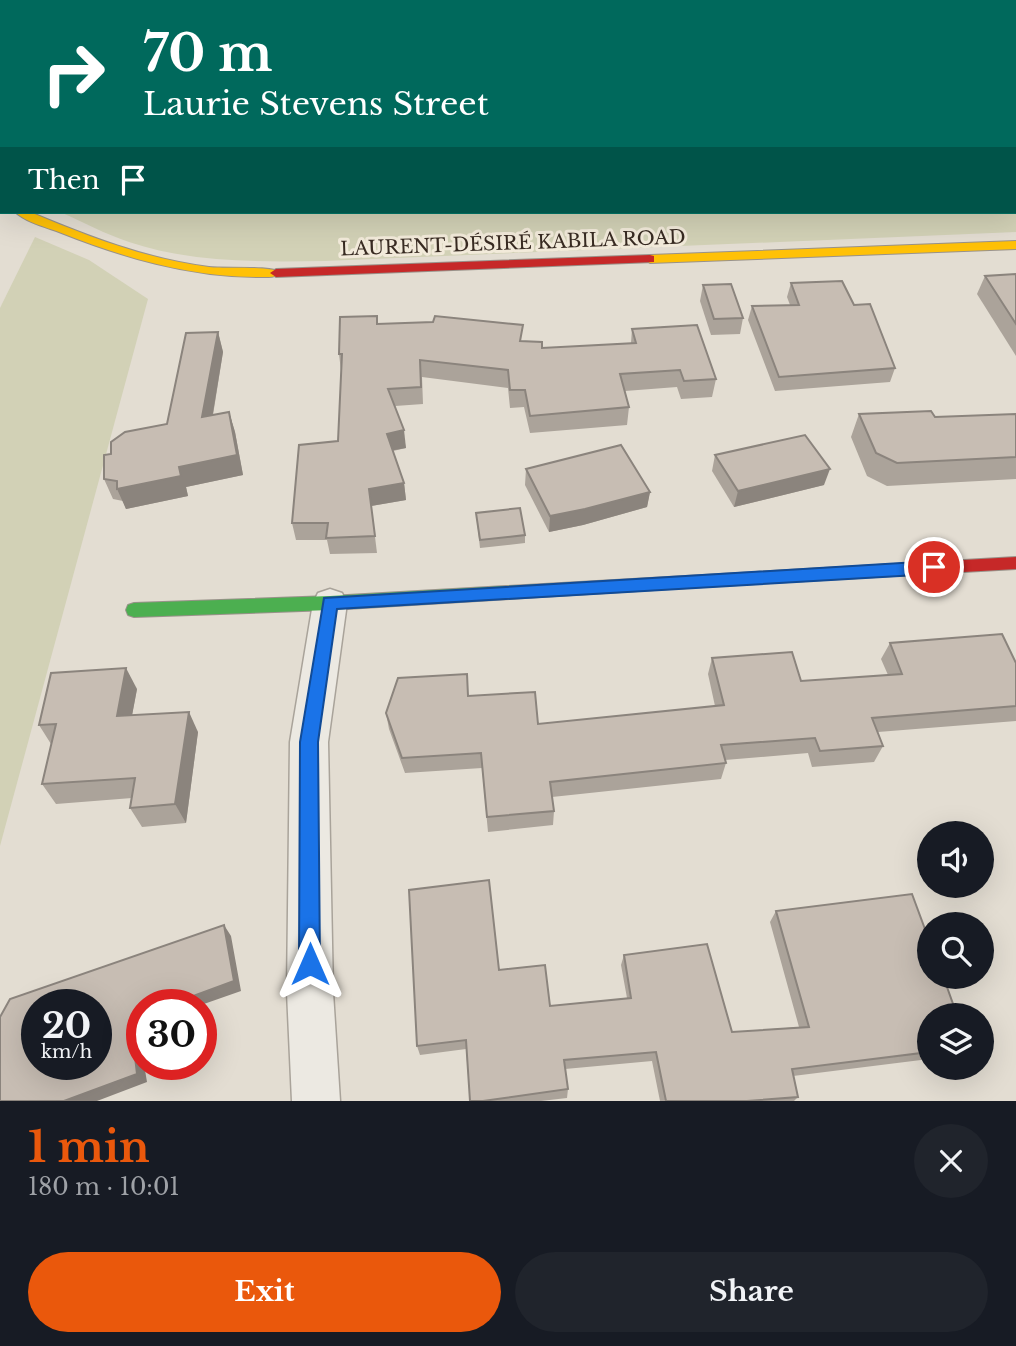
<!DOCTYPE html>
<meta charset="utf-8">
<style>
:root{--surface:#171b24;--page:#20242c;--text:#f1f3f6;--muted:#9ea1a6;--accent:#ea580c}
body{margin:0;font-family:"Libre Baskerville",serif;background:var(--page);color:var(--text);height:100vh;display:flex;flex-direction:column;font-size:26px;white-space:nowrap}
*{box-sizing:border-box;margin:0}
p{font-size:23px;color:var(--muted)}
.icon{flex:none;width:38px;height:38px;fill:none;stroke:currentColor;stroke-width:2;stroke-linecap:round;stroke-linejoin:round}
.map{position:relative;height:1101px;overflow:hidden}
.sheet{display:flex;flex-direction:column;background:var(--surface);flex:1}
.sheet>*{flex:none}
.hud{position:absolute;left:0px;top:0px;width:1017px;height:214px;box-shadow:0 7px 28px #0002;background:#00695c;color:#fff;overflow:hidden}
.tools{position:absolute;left:917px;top:821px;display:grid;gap:14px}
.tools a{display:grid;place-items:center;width:77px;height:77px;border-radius:50%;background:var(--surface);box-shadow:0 7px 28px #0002;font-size:35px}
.speed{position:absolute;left:21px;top:989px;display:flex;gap:14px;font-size:35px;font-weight:700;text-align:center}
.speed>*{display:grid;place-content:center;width:91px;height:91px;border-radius:50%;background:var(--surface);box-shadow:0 7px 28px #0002;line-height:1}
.speed small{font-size:18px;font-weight:400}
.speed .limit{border:10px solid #d22;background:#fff;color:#111}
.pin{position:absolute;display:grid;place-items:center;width:60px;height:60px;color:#fff;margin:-30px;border:4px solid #fff;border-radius:50%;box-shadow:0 2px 7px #0007}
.me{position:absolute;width:77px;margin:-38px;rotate:0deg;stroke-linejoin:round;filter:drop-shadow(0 0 5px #0008)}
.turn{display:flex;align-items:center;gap:24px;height:147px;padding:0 28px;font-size:32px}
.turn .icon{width:91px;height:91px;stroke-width:2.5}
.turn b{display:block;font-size:49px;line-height:60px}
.then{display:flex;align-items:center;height:66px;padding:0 28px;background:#0003;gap:14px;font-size:26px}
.round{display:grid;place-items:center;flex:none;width:74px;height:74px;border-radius:37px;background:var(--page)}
.headline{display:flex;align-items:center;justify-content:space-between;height:119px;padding:0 28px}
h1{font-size:42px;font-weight:700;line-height:52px;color:var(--accent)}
.button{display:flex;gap:14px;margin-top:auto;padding:14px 28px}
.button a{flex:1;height:80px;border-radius:42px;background:var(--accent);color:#fff;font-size:28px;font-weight:700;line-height:80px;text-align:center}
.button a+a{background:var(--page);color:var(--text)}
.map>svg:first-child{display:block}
</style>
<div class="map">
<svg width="1016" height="1101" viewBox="0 0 1016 1101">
<rect width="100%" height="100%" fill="#e3ddd2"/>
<g fill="#d2d1b6">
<path d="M1016 79V232L325 261C259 262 192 263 129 242 105 234 83 222 60 212H1015Z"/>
<path d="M35 237 89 260 148 299 0 846V308Z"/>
</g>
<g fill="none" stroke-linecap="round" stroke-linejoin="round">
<rect fill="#bcc8c0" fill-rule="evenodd" x="1015" y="105" width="1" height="24"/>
<defs>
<g id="street">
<path d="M205 0H223L204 2Z"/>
<path d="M910 0H934L909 2Z"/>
<path d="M0 109H2L0 122Z"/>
<path d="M330 589 342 593 347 603 328 742 333 992 340 1101H292L287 992 290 742 313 603 318 593Z"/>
</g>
<path id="fast" d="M703 575 709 577 711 581 709 585 703 587 330 610 134 617 128 615 126 610 128 605 134 603 330 596Z"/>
<g id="slow">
<rect x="0" y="168" width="2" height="9"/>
<path d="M15 212H30C87 236 146 259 209 267 225 269 272 265 282 273 275 278 266 277 257 277 188 277 122 257 59 232 45 227 26 222 15 212Z"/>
<path d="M1016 241V249L650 263 644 259 650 255Z"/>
</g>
<g id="jam">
<path d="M0 124H2L0 133Z"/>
<path d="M650 255 654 256V262L276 277 270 273 276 269Z"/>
<path d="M1016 557V569L703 587 697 585 695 581 697 577 703 575Z"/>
</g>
</defs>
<use href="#street" stroke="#a9a39a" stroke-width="3"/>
<use href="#fast" stroke="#99928a" stroke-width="2"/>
<use href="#slow" stroke="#99928a" stroke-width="2"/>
<use href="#jam" stroke="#99928a" stroke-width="2"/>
<use href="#street" fill="#ece9e2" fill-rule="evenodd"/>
<use href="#fast" fill="#4caf50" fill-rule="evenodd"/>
<use href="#slow" fill="#ffc107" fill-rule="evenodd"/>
<use href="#jam" fill="#c62828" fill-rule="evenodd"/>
</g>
<g fill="#aba39a">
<path d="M451 0H678L677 2H453Z"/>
<path d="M1016 0V42H1015V2Z"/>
<path d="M1016 274V356L977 294 985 276Z"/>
<path d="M791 283 854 305 895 368 890 382 775 391 748 320 752 306 790 305 787 297Z"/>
<path d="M703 285 743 318 740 334 711 335 700 301Z"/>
<path d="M377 316 378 324 523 341 542 348 631 343 632 329 716 379 712 397 681 399 677 387 625 391 629 407 627 425 530 433 524 407 510 408 508 388 422 377 423 404 395 406 406 448 393 451 404 483 406 500 371 506 377 553 330 554 327 540H296L292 523 338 441 341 371 339 354Z"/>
<path d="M218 332 223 352 213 415 229 412 235 432 243 475 186 487 188 496 126 509 123 501 113 499 104 479 111 454 167 424Z"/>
<path d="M859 414 935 417 1016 414V479L887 486 867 476 851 437Z"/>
<path d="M715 455 824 485 734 507 712 471Z"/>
<path d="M526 469 650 492 647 507 583 525 549 532 525 485Z"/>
<path d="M476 513 525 535V543L480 548Z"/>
<path d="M890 643 1016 663V721L878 732 883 746 874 762 812 767 808 753 725 760 726 763 721 779 552 797 554 811 553 825 488 832 482 768 405 773 389 729 386 713 468 696 538 724 715 706 708 674 712 658 801 681 888 675 881 659Z"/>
<path d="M137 689 132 715 198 732 186 823 142 827 130 808 132 798 56 804 42 784 51 744 39 725Z"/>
<path d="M776 911 929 1015V1059L793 1076 798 1097 794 1101H660L652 1061 565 1069 568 1089 567 1098 541 1101H470L466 1049 420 1055 417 1046 499 970 550 1006 627 998 621 965 624 955 732 1032 799 1027 770 922Z"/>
</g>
<g fill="#8b847d">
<path d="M0 0H28L29 1 2 2V15L0 16Z"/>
<path d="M384 0H395L394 2H383Z"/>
<path d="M500 0H545V2H487Z"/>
<path d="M632 0H678L677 2H620Z"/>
<path d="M218 332 223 352 209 437 202 417Z"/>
<path d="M229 412 235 432 243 475 186 487 188 496 126 509 117 489Z"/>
<path d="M404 430 406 448 389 451 387 434Z"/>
<path d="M830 469 824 485 734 507 738 491Z"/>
<path d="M404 483 406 500 371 506 377 553 369 489Z"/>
<path d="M650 492 647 507 583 525 549 532 550 516Z"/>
<path d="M126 668 137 689 128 737 117 716Z"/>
<path d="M189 712 198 732 186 823 175 804Z"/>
<path d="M224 925 231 936 241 991 201 1005V1004H189L188 998Z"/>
<path d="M142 1045V1064H144L147 1082 97 1101H64L134 1048Z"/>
</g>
<g fill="#c7bdb3" stroke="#8b847d" stroke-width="2" fill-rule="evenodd">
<path d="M315 0H384L383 2H314Z"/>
<path d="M459 0H500L487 2H460Z"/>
<path d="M551 0H632L620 2H552Z"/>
<path d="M999 0H1016V23H1015V2H997Z"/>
<path d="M1016 274V324L985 276Z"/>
<path d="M842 281 854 305 870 304 895 368 779 377 752 306 799 305 791 283Z"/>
<path d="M731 284 743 318 714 319 703 285Z"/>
<path d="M377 316V324L433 322 435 316 523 325 520 341 542 342V348L636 343 632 329 697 325 716 379 684 381 680 370 620 374 629 407 530 416 525 390H510L508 370 420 360 421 387 388 389 404 430 387 434 404 483 369 489 375 536 326 538 328 523H292L299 445 338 441 342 354H339L340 317Z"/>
<path d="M218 332 202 417 229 412 237 455 179 467 181 476 117 489V481L104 479V455L111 454V442L125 432 167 424 186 333Z"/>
<path d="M931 411 935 417 1016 414V457L897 463 876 453 859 414Z"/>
<path d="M805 435 830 469 738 491 715 455Z"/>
<path d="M621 445 650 492 585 509 550 516 526 469Z"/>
<path d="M520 508 525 535 480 540 476 513Z"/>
<path d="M1002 634 1016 663V706L872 718 883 746 820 751 815 738 721 745 726 763 550 782 554 811 487 817 481 753 402 758 386 713 398 678 467 674 468 696 535 692 538 724 724 705 712 658 792 652 801 681 902 674 890 643Z"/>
<path d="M126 668 117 716 189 712 175 804 130 808 135 778 42 784 56 724 39 725 51 673Z"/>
<path d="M489 880 499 970 545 965 550 1006 631 998 624 955 707 944 732 1032 809 1027 776 911 912 894 929 940V976H943L957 1015H929V1052L792 1069 798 1097 747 1101H666L656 1052 564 1060 568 1089 483 1101H470L466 1040 417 1046 409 890Z"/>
<path d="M224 925 234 981 188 998 189 1004H142V1045L134 1048 137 1074 64 1101H0V1017L10 999ZM37 1004H96V1064H37Z"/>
</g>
<path fill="#1a73e8" stroke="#114b97" stroke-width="2" d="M934 561 942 567 934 574 337 609 318 742 320 964 317 972 310 975 302 972 299 964 300 742 324 598Z"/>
<g text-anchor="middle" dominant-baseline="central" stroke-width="6" stroke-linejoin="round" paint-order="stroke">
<g font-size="19" fill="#382b22" stroke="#f2eada">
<text transform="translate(513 243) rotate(-2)">LAURENT-DÉSIRÉ KABILA ROAD</text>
</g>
</g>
</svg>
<div class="tools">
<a><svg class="icon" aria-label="sound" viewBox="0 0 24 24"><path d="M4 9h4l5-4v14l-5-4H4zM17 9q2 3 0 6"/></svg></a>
<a><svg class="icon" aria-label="search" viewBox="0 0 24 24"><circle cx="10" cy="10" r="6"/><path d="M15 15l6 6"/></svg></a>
<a><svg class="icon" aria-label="layers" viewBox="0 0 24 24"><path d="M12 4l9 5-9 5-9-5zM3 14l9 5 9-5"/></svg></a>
</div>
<div class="speed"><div>20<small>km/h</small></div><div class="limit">30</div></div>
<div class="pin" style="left:934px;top:567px;background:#d93025"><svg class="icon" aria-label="arrive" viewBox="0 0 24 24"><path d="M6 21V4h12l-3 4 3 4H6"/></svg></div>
<svg class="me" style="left:310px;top:964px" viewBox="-20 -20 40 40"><path d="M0-17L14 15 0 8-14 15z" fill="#1a73e8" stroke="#fff" stroke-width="4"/></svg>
<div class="hud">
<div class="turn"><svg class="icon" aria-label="right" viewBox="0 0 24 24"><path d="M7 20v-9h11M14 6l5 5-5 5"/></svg><div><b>70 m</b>Laurie Stevens Street</div></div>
<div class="then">Then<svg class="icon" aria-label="arrive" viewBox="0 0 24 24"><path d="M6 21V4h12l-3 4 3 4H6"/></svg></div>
</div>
</div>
<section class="sheet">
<div class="headline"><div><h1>1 min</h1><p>180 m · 10:01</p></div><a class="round"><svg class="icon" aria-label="close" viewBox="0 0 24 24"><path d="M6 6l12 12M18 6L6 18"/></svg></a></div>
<div class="button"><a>Exit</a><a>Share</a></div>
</section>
